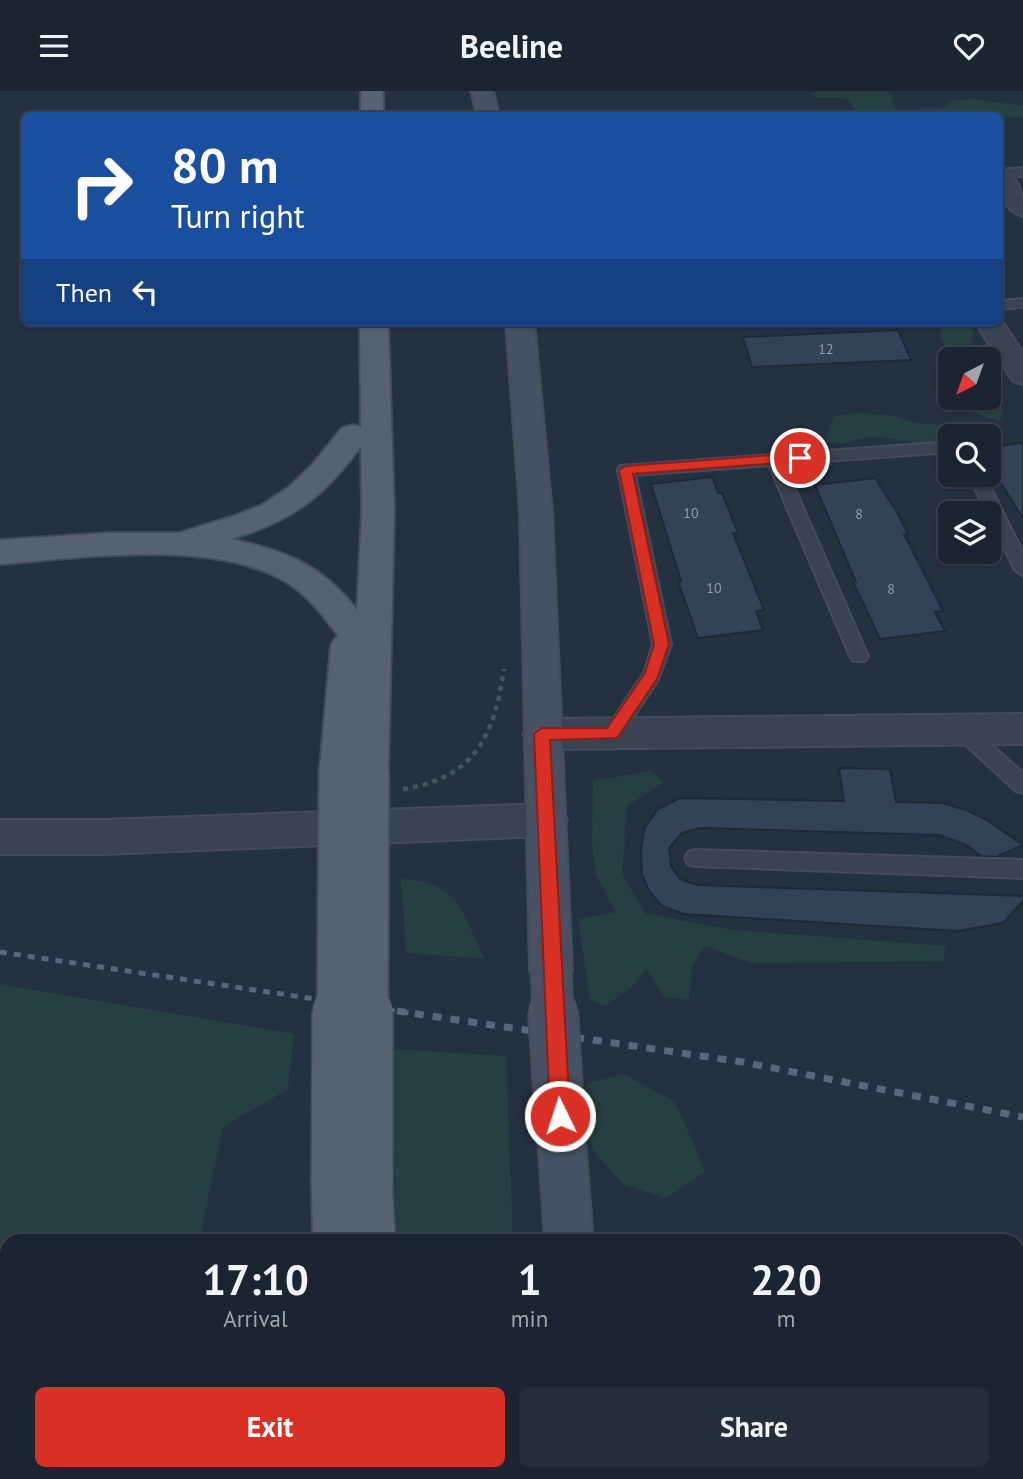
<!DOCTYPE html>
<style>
:root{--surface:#1b2531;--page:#242d39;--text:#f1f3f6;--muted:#a0a5ab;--line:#39424d;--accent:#d93025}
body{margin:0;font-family:"PT Sans",sans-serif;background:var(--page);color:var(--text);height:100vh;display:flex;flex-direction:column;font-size:26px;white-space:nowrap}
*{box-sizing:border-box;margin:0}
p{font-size:23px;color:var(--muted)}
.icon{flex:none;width:38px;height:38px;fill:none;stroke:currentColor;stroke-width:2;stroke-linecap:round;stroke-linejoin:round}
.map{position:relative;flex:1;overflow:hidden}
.panel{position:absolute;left:0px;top:1143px;width:1024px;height:247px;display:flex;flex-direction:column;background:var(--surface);border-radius:21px 21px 0 0;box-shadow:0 2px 5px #0004,0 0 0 2px var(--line)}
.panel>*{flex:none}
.banner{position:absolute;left:21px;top:21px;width:982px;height:214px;border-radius:10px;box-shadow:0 2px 5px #0004,0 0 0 2px var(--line);background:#1a4fa0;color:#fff;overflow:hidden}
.needle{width:46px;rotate:221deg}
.buttons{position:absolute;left:938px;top:256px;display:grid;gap:14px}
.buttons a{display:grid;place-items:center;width:63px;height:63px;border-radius:10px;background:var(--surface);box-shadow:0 2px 5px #0004,0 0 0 2px var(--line);font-size:35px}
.pin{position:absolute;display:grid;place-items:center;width:60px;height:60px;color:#fff;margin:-30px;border:4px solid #fff;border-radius:50%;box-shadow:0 2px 7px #0007}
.me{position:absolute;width:77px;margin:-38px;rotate:356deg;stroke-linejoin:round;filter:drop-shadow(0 0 5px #0008)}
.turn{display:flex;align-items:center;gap:24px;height:147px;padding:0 35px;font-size:32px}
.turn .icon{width:91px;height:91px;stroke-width:2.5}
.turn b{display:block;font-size:49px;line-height:60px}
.then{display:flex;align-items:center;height:66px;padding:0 35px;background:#0003;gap:14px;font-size:26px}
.eta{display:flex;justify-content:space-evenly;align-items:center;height:119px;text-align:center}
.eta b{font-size:42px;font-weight:800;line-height:49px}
.primary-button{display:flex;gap:14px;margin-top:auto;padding:14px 35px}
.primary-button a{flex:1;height:80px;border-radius:10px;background:var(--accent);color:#fff;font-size:28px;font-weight:800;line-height:80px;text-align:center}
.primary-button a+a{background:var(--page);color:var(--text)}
header{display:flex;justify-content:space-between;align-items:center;height:91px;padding:0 35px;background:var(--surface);font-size:32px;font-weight:800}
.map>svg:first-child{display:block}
</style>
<header><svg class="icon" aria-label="menu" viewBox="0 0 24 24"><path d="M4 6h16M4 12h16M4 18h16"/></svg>Beeline<svg class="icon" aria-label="heart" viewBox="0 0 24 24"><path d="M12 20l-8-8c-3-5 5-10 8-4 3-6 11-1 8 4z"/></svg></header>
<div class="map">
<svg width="1023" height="1388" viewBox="0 0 1023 1388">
<rect width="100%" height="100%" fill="#243141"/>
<g fill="#264042">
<path d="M822 0H885L891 4 895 17 906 24H859L847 7H820L811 3Z"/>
<path d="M973 8 1023 15V26L925 24 919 16 945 17 950 10Z"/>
<path d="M940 231H964L974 240 971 255 977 268H950V278L948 273 950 263 941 248Z"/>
<path d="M989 287 995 293C996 307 1007 317 1000 330L967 320 956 306H989Z"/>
<path d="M857 322 894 325 914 332 947 334 951 343C924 363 898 343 869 346 849 348 846 357 825 350L834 325Z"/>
<path d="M650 680 664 691 627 715 622 784 646 823 734 839 946 855 943 870 752 872 705 855 692 876 689 909 664 906 646 877 633 895 604 915 590 908 578 828 616 821 596 784 592 751 593 690Z"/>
<path d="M401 788C461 791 461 821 485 868L406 862Z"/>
<path d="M0 893 294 943 288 998 223 1036 199 1150H7V1382H253L256 1388H0Z"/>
<path d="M391 958 506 965 513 1150H397Z"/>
<path d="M624 983 676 1012 705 1081 666 1107 623 1093 595 1062 577 1018 586 993Z"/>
<path d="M844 1382 853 1388H668L667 1383Z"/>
<rect x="420" y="1383" width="103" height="5"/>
</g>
<g fill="#334355" stroke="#1f2a38" stroke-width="2">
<path d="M898 239 911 269 752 276 743 246Z"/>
<path d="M1023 352V428L989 372V356Z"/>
<path d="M712 386 718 402H722L738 442H733L764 519 756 520 763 539 698 547 678 490H681L651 393Z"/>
<path d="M875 387 897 421 908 443H904L943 520 935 521 945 540 880 548 853 491H856L815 394Z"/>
<path d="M839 677 890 678 896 711 943 712 966 719 987 729 1023 754 996 766 981 765 966 754 939 744 700 737 682 742 669 757 671 775 680 788 697 794 1023 805V810L1003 832 958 840 684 823 662 815 649 800 642 783 641 758 645 736 658 718 680 707 844 710Z"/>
</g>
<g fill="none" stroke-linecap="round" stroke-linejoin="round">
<defs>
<g id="service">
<path d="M1023 77V85L999 87V79Z"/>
<path d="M1023 208V216L999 218V210Z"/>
<path d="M950 351V361L784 373 868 565 865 570H853L850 565 769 374 635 384 671 553 658 589 619 648 612 650 605 648 603 643 644 582 653 553 618 379 620 375Z"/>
<path d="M968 383H984L1023 462V485L1015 479Z"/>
<path d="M962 632 969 634 1023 682V702L1016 700 955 644 953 639 955 634Z"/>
<path d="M695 759 1023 769V787L695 775 688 773 685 767 688 761Z"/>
<path d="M1017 1158 1023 1160V1188L1017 1186Z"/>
<path d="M1017 1293 1023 1295V1322L1017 1320Z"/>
<path d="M881 1382H913L916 1388H883Z"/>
</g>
<g id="minor">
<path d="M999 79C1021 84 1023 105 1023 125 1001 119 999 98 999 79Z"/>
<path d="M999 226 1023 262V293L1013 290 975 231H999Z"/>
<path d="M1023 623V653L542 658 529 653 523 643 529 633 542 628Z"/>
</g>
<path id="tertiary" d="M547 713 561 718 567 729 561 740 547 745 103 763H0V729H103Z"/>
<g id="secondary">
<path d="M471 0H493L499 24H477Z"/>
<path d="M506 231H534L552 421 572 880 566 894 551 899 536 894 530 880 520 421Z"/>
<path d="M558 978 574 985 581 1000 593 1150H545L535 1000 542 985Z"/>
<path d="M573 1382H627L628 1388H574Z"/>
</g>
<g id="primary">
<rect x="361" y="0" width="22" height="24"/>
<path d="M360 231H388L394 420 388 682 383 693 369 697 355 693 353 687 339 692 326 688 320 677 331 554 338 544C323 525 308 504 286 491 214 447 81 467 0 473V449L109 442H179L231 426 262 414 289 396 312 374 342 337 353 334 361 336ZM361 355 362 420 357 519C322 474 286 460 231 448 292 430 324 406 361 355Z"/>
<path d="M336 1072 352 1079 368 1072 385 1079 392 1096 395 1150H313L312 1096 319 1079Z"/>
<rect x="317" y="1382" width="94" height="6"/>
</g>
</defs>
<use href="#service" stroke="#424c5a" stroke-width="4"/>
<use href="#minor" stroke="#424c5a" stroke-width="4"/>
<use href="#tertiary" stroke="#424c5a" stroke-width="4"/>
<use href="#secondary" stroke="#424c5a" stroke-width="4"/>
<use href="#primary" stroke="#424c5a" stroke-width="4"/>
<path stroke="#40585a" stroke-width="4.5" stroke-dasharray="5 5" stroke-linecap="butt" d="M403 698C476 687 494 644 504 578"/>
<use href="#service" fill="#394351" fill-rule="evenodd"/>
<use href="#minor" fill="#394351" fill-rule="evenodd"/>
<use href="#tertiary" fill="#394351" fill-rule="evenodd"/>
<use href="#secondary" fill="#465264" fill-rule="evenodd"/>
<use href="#primary" fill="#576271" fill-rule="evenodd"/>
<path stroke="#5a6778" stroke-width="5" stroke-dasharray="7 7" stroke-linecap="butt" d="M0 861 409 922"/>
<path stroke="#5a6778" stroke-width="7" stroke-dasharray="9 9" stroke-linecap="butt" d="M397 920 742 971 1023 1026"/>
<defs>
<path id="secondary-bridge-far1" d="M551 880 553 922"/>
<path id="secondary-bridge" d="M553 920 558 1000"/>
<g id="primary-bridge-far1">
<path d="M337 922 339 677"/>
<path d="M368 922 369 682"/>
</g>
<g id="primary-bridge">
<path d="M336 1096 337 920"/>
<path d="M368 1096V920"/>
</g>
</defs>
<use href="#secondary-bridge-far1" stroke="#424c5a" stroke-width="43" stroke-linecap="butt"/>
<use href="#secondary-bridge" stroke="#424c5a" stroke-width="52" stroke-linecap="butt"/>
<use href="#primary-bridge-far1" stroke="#424c5a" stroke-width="43" stroke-linecap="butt"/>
<use href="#primary-bridge" stroke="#424c5a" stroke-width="52" stroke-linecap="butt"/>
<use href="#secondary-bridge-far1" stroke="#465264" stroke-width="39"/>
<use href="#secondary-bridge" stroke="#465264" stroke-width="49"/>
<use href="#primary-bridge-far1" stroke="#576271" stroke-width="39"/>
<use href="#primary-bridge" stroke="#576271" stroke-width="49"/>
</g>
<path fill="#d93025" stroke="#8d1f18" stroke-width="2" d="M800 362 806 367 804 370 633 383 669 553 657 588 617 647 550 649 570 1025 567 1031 560 1034 553 1031 550 1025 534 643 542 637H607L645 582 654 553 619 379 626 375Z"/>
<g text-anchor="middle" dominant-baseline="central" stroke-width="7" stroke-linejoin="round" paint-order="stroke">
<g font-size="14" fill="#939eac">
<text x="826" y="258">12</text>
<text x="691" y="422">10</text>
<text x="859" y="423">8</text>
<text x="714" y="497">10</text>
<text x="891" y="498">8</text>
</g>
</g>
</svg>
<div class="buttons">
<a><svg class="needle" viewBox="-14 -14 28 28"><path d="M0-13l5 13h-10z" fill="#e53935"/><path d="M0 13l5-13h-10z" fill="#a0a5ab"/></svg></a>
<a><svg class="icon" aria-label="search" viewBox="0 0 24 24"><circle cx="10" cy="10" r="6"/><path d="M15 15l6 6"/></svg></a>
<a><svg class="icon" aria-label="layers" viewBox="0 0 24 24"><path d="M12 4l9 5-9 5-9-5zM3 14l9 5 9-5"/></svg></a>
</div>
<div class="pin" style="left:800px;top:367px;background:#d93025"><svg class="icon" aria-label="arrive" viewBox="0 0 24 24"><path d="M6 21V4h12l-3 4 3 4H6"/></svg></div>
<svg class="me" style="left:560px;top:1025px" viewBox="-20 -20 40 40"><circle r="17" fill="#d93025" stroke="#fff" stroke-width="3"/><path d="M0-11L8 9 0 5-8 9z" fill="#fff"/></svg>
<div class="banner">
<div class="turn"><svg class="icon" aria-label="right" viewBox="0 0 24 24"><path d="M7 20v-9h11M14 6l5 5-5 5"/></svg><div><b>80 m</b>Turn right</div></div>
<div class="then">Then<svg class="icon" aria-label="left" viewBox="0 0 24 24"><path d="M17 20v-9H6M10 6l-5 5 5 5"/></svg></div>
</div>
<section class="panel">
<div class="eta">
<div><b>17:10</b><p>Arrival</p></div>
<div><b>1</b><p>min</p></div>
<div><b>220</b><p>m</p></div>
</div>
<div class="primary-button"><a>Exit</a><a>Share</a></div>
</section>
</div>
